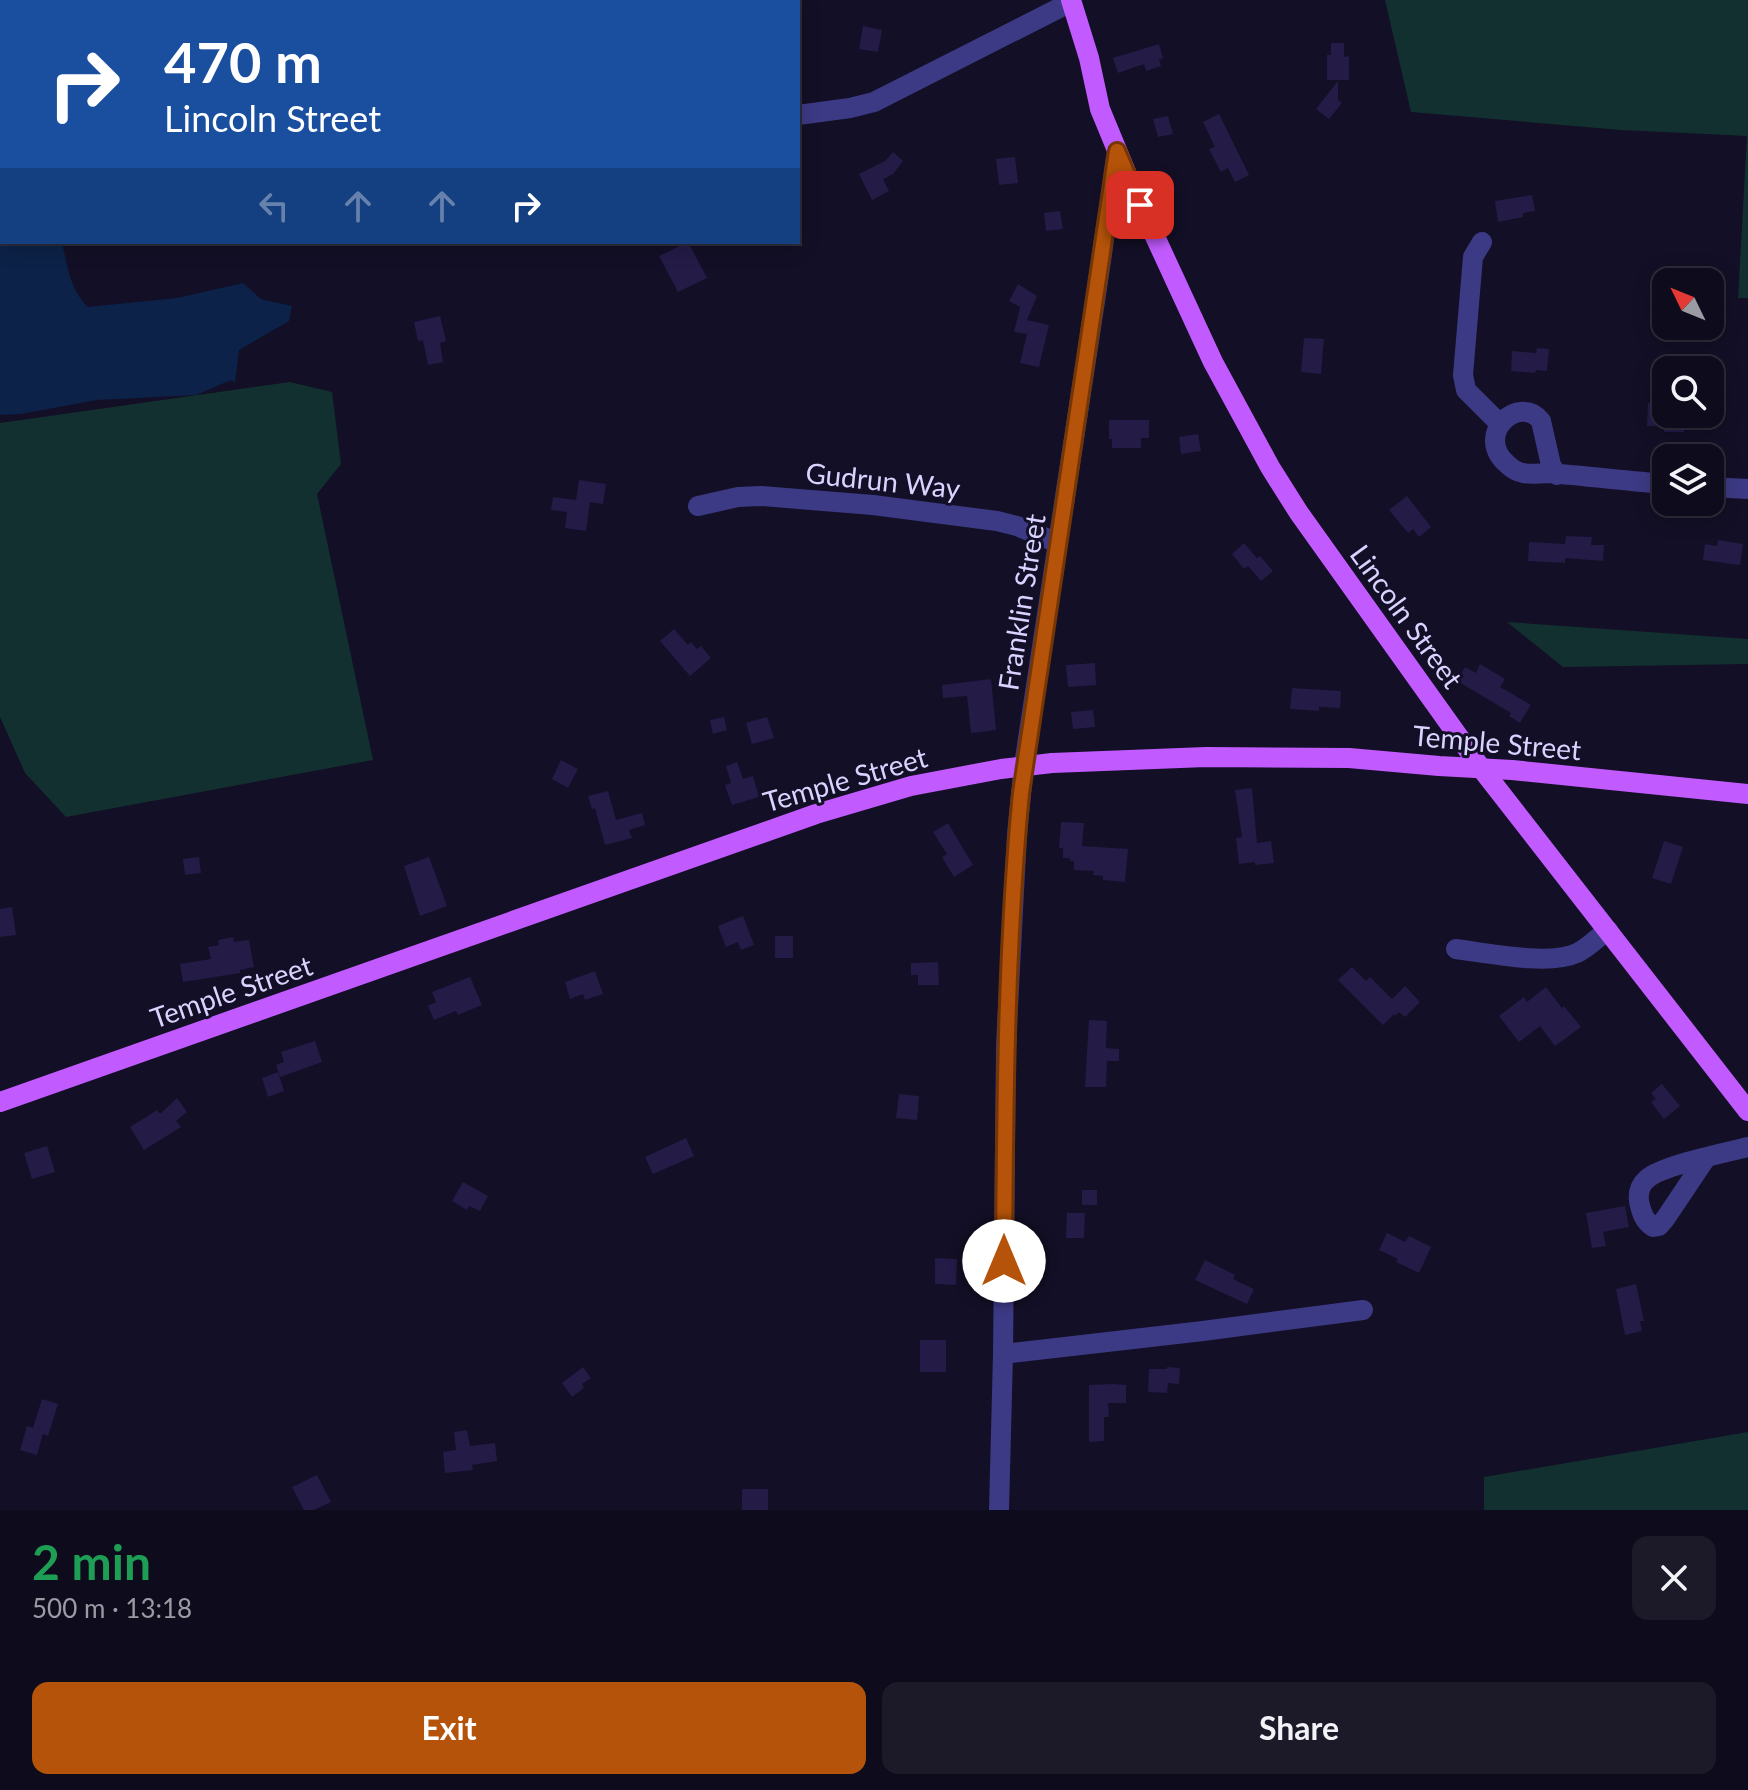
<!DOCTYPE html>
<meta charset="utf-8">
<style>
:root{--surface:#0e0b1c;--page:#1c1929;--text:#f1f3f6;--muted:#9b9ba3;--line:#2e2b3b;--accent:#b45309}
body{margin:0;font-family:Lato,sans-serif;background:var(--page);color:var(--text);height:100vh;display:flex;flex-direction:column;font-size:30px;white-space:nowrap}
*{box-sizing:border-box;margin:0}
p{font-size:26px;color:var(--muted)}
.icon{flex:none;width:44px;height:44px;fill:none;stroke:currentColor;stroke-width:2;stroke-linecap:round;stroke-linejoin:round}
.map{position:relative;height:1510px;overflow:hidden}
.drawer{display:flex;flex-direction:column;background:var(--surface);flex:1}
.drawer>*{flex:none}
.banner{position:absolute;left:0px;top:0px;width:800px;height:244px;box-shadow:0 4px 20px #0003,0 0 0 2px var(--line);background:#1a4fa0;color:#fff;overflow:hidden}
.needle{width:52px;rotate:313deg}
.fabs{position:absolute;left:1652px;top:268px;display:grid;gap:16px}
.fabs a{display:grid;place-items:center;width:72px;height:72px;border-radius:16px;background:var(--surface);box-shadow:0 4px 20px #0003,0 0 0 2px var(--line);font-size:40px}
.pin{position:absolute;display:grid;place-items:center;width:68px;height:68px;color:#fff;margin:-34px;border-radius:16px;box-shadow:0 4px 12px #0006}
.me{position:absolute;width:88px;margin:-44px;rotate:0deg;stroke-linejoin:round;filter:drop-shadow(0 0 6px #0008)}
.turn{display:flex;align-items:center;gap:28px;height:168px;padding:0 32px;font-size:36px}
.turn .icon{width:104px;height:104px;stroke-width:2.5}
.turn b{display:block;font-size:56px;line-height:68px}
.lanes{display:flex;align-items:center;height:76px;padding:0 32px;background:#0003;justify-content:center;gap:40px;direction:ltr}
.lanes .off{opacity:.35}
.round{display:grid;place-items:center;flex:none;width:84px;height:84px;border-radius:16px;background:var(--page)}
.overview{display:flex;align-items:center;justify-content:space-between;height:136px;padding:0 32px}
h1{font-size:48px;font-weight:700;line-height:60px;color:#1e9e55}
.action{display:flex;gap:16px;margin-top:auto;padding:16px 32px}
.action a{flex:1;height:92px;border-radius:16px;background:var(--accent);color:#fff;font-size:32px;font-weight:700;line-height:92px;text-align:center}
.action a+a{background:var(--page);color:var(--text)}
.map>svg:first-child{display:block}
</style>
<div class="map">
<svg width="1748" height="1510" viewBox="0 0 1748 1510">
<rect width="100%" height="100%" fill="#130f26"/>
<g fill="#12302f">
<path d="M424 0H555L551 2H425Z"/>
<path d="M1385 0H1748V298H1738L1747 136 1621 130 1411 112Z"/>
<path d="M290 382 332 392 341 464 317 494 373 760 66 817 25 773 0 717V423Z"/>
<path d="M1507 622 1748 639V664L1563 667Z"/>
<path d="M1748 1432V1510H1484V1477Z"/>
</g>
<path fill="#0c2248" d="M0 79 2 89V242H62C67 265 70 290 88 307L177 298 243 283 261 299 292 306 289 321 239 350 235 383 231 380 196 395 97 400 21 414 0 415Z"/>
<g fill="#241b47">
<path d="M863 26 882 30 878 52 859 49Z"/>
<path d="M1331 43H1344V57L1349 56V80H1327V55H1331Z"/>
<path d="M1159 44 1163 58 1159 60 1161 66 1146 71 1144 64 1118 73 1113 58Z"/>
<path d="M1338 81V100L1342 103 1329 119 1316 109Z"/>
<path d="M1219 114 1249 175 1235 182 1228 168 1221 172 1209 149 1215 147 1203 122Z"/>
<path d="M1168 116 1173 134 1158 137 1153 119Z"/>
<path d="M893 152 903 161 893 174 883 179 889 191 872 200 859 174 885 161Z"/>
<path d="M1015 157 1018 183 999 185 996 159Z"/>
<path d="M1532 195 1535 211 1523 213V217L1498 222 1495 201Z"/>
<path d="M1060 211 1063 229 1046 231 1044 213Z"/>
<path d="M688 242 707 278 678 292 659 256Z"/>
<path d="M1018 284 1037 296 1027 320 1049 325 1039 367 1020 363 1027 334 1014 332 1020 307 1009 301Z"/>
<path d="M440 316 446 341 440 343 443 362 428 365 423 340 418 341 414 322Z"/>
<path d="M1304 338 1324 339 1321 374 1301 372Z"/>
<path d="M1537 348 1549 349 1547 371 1536 370 1535 373 1511 371 1512 351 1536 353Z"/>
<path d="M1648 403 1666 404V414H1685L1684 432H1664V426H1647Z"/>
<path d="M1109 420H1149V438H1141V448H1112V439H1109Z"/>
<path d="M1198 434 1201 451 1181 454 1179 437Z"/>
<path d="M579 480 606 484 603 504 590 502 586 531 565 528 567 512 551 510 553 497 576 500Z"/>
<path d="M1407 496 1431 527 1419 537 1413 529 1408 533 1389 510Z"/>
<path d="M1566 536 1592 537 1591 545H1604L1603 561 1565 558V563L1528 561 1529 542 1565 544Z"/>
<path d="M1718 540 1743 544 1740 565 1703 560 1705 544 1717 546Z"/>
<path d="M1244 543 1257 558 1260 556 1273 571 1261 581 1248 566 1244 569 1232 554Z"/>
<path d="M674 629 688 645 691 642 697 649 701 646 711 658 690 676 660 641Z"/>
<path d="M1095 663 1096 685 1068 687 1066 665Z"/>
<path d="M1480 664 1505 679 1500 687 1531 705 1520 723 1509 716 1511 713 1457 681 1465 667 1476 673Z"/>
<path d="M991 679 996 730 971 733 967 696 943 698 942 685Z"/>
<path d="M1292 688 1341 691 1340 708 1319 707V711L1290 709Z"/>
<path d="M1093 710 1095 727 1073 729 1071 712Z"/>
<path d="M724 717 727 730 713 734 710 720Z"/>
<path d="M767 717 774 738 752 744 746 723Z"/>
<path d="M561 760 578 769 568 788 552 779Z"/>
<path d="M737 762 743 779 753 776 759 797 732 805 725 785 731 783 726 766Z"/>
<path d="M1252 788 1257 843 1271 841 1274 863 1255 865V862L1239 864 1236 838 1242 837 1235 790Z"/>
<path d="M608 791 616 820 642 813 645 825 629 830 632 838 605 845 595 808 592 809 588 796Z"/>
<path d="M1061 822 1084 823 1082 846 1128 849 1125 882 1103 880V876L1093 875 1094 871 1074 870V861H1070V858H1063V848H1059Z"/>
<path d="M948 823 973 865 954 877 942 857 947 854 933 832Z"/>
<path d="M1664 841 1683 847 1671 884 1652 878Z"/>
<path d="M199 857 201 873 185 875 183 859Z"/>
<path d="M429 857 447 906 420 916 404 866Z"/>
<path d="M12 907 16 935 0 937V909Z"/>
<path d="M743 916 754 945 741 950 738 942 726 947 718 926Z"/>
<rect x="775" y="936" width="18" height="22"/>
<path d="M233 937 234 942 249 940 254 967 240 970V973L183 982 180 964 211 959 208 947 219 945 218 940Z"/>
<path d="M938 962 939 985H918V975H911V963Z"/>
<path d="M1352 967 1366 981 1370 977 1392 999 1405 986 1420 1002 1405 1017 1399 1012 1395 1016 1394 1014 1383 1025 1338 980Z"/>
<path d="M595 971 603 994 585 1000 583 994 570 999 565 982Z"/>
<path d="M470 977 482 1005 458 1015 456 1011 434 1020 428 1006 436 1002 432 992Z"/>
<path d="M1546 987 1562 1008 1564 1006 1581 1027 1555 1046 1540 1026 1519 1042 1499 1016 1524 997 1527 1002Z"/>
<path d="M1089 1020 1107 1021 1106 1048 1119 1049V1061H1107L1106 1087H1085Z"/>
<path d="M315 1041 322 1062 280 1077 276 1065 284 1062 281 1052Z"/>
<path d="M278 1072 284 1091 268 1097 262 1078Z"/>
<path d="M1662 1084 1680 1106 1664 1119 1651 1102 1656 1099 1651 1093Z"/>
<path d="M899 1094 919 1096 917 1120 896 1118Z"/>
<path d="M177 1098 187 1112 176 1121 181 1127 144 1150 130 1127 157 1110 160 1114Z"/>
<path d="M686 1138 694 1156 653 1174 645 1157Z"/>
<path d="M47 1146 55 1172 32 1179 24 1153Z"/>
<path d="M463 1182 488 1196 480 1211 469 1206 467 1210 452 1201Z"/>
<rect x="1082" y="1190" width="15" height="15"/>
<path d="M1625 1206 1629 1227 1603 1232 1606 1246 1592 1248 1586 1213Z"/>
<path d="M1067 1213H1085L1084 1238H1066Z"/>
<path d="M1387 1233 1405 1242 1409 1236 1431 1247 1419 1273 1396 1262 1398 1259 1379 1250Z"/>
<path d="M935 1258 957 1259 956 1285 935 1284Z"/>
<path d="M1205 1260 1235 1275 1233 1279 1254 1289 1247 1304 1195 1280Z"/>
<path d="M1636 1284 1644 1321H1640L1642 1331 1625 1335 1616 1289Z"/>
<rect x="920" y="1340" width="26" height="32"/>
<path d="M583 1367 591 1378 582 1384 584 1388 572 1397 562 1383Z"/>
<path d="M1167 1367 1180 1368 1179 1384 1168 1383 1167 1393 1148 1392 1149 1369H1167Z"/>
<path d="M1112 1384 1126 1385V1403H1108L1109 1417H1104V1441L1089 1442V1385Z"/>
<path d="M42 1399 58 1404 48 1436 43 1434 37 1455 20 1450 27 1426 33 1428Z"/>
<path d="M467 1430 470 1446 495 1443 497 1461 472 1465 473 1470 445 1473 443 1452 456 1450 454 1432Z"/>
<path d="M317 1475 331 1502 314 1510H304L292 1487Z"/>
<rect x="742" y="1489" width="26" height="21"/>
</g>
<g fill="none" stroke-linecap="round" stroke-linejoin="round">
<g stroke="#3d3a85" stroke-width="20">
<path d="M798 115 850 108 874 102 1071 2"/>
<path d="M1482 242 1473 257 1463 375 1466 390 1500 424"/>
<path d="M1557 475 1551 465 1541 421C1520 393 1473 434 1507 464 1511 468 1517 472 1523 473 1531 475 1540 473 1548 473 1587 476 1627 481 1666 484"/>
<path d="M1710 487 1748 489"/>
<path d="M698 506 738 497 761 496 873 505 997 521 1017 526 1058 543"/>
<path d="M1456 949C1487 953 1549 966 1577 953 1588 948 1598 937 1608 930"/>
<path d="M1706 1158 1665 1219 1659 1226 1653 1227C1644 1221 1641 1212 1639 1201 1638 1193 1640 1185 1647 1179 1660 1166 1727 1152 1748 1147"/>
<path d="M1003 1354 1203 1331 1363 1310"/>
<path d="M999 1510 1003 1354 1006 1045 1017 834 1024 765 1041 653 1096 295 1117 151"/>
</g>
<g stroke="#c25bff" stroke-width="20">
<path d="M1071 0 1089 58 1100 109 1133 189 1213 362 1270 467 1299 513 1481 768 1748 1111"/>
<path d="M0 1102 816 814 911 786 1001 769 1052 763 1206 757 1349 758 1439 766 1512 770 1748 794"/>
</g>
</g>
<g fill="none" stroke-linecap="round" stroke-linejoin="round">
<defs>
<path id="route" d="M1004 1261C1005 1105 1006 948 1021 793L1117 151 1140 205"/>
</defs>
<use href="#route" stroke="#753606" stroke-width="20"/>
<use href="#route" stroke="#b45309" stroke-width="14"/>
</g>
<g text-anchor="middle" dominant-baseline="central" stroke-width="6" stroke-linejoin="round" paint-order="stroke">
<g font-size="28" fill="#d9d4ff" stroke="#130f26">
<text transform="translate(883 480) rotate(6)">Gudrun Way</text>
<text transform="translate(1021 602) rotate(-81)">Franklin Street</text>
<text transform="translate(1407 616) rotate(54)">Lincoln Street</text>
<text transform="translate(1497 742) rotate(5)">Temple Street</text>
<text transform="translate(845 779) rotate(-16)">Temple Street</text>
<text transform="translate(231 991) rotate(-19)">Temple Street</text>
</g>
</g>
</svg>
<div class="fabs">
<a><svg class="needle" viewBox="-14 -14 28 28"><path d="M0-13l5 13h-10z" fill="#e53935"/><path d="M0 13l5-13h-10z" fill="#9b9ba3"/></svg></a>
<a><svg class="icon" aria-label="search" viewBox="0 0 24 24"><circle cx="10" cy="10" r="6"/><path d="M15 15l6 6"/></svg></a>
<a><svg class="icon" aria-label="layers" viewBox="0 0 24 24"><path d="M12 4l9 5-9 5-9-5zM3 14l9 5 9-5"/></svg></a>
</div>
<div class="pin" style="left:1140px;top:205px;background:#d93025"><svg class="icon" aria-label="arrive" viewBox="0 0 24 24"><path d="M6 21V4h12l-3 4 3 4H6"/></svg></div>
<svg class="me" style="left:1004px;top:1261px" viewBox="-20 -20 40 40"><circle r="19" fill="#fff"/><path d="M0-13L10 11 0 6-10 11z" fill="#b45309"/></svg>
<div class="banner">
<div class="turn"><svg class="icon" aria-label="right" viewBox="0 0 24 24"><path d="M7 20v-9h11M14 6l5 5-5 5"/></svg><div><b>470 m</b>Lincoln Street</div></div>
<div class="lanes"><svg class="icon off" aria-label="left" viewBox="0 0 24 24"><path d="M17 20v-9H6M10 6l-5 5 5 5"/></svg><svg class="icon off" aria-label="ahead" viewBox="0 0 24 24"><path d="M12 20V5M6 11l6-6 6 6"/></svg><svg class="icon off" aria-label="ahead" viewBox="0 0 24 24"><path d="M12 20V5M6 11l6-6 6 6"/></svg><svg class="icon" aria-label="right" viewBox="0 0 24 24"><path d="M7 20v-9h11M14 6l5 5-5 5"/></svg></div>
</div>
</div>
<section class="drawer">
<div class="overview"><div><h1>2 min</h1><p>500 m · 13:18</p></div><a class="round"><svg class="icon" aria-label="close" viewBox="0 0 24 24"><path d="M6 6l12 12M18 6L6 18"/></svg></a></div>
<div class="action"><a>Exit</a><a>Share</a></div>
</section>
